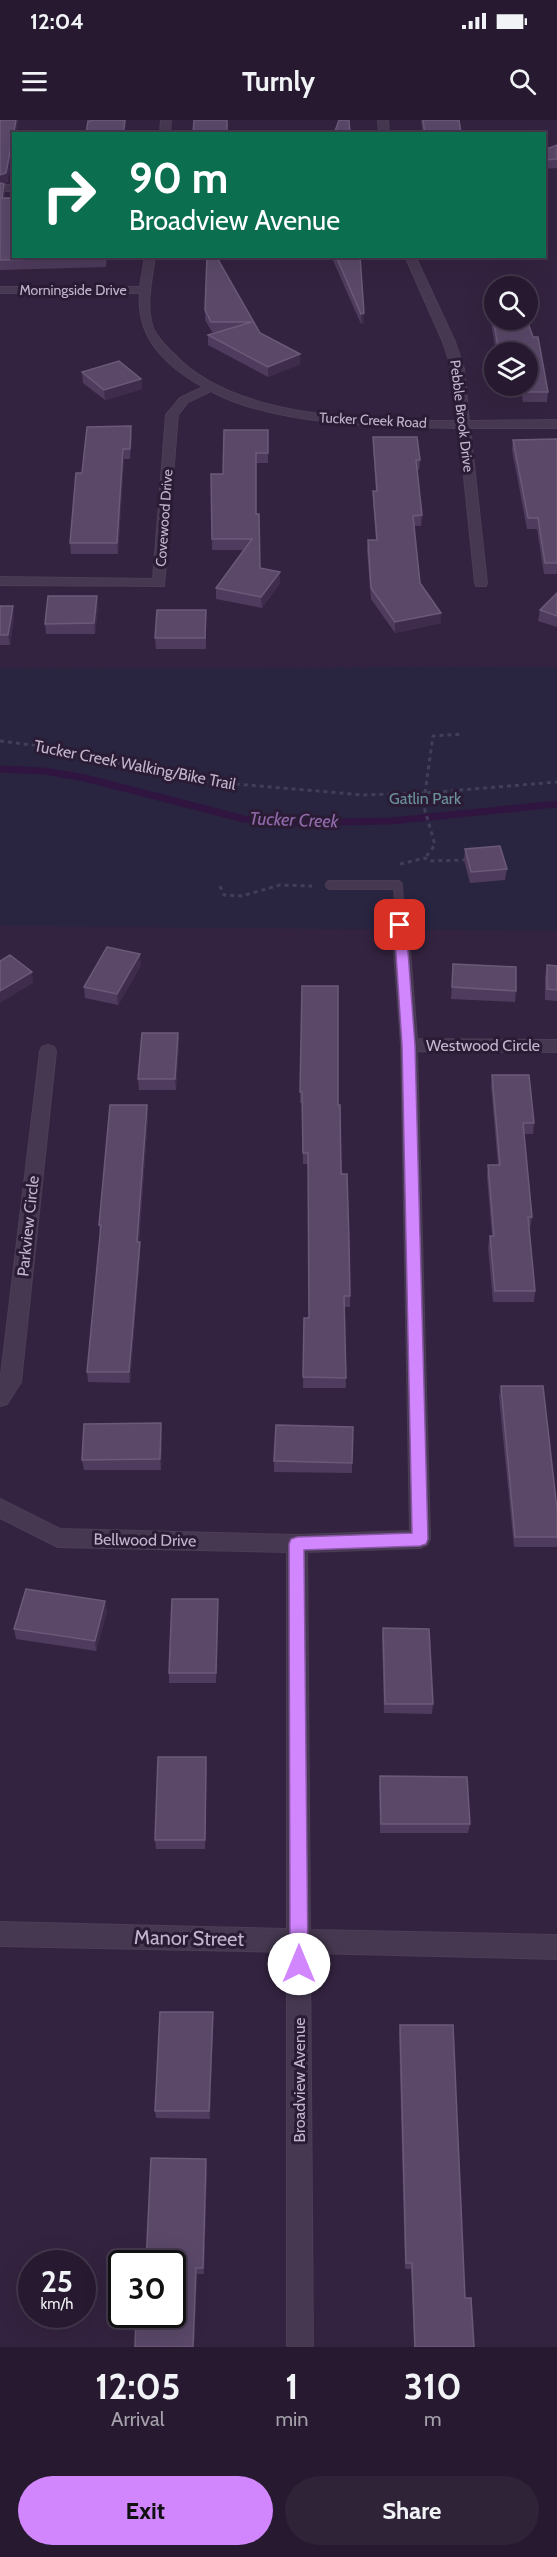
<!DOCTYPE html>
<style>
:root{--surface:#271a30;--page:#2f2338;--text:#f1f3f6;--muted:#a4a1ab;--line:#43384c;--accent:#d186fe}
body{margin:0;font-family:Cabin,sans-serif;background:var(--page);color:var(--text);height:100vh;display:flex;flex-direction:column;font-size:22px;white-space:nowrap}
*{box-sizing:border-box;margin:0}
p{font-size:20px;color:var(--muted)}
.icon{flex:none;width:33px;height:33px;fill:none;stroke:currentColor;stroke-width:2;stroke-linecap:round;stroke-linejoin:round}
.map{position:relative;height:2227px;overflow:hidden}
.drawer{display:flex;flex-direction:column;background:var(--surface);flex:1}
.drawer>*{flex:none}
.hud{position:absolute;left:12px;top:12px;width:534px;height:126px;border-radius:0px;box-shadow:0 6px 24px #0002,0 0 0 2px var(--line);background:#0b6e4f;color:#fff;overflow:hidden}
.controls{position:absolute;left:484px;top:156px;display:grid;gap:12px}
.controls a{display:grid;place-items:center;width:54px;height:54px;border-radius:50%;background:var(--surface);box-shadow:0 6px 24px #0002,0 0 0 2px var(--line);font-size:30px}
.speed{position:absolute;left:18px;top:2130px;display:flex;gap:12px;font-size:30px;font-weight:700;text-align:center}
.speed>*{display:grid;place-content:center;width:78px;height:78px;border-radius:50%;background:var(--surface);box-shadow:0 6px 24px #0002,0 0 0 2px var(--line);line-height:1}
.speed small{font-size:15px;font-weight:400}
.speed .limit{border:3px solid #111;border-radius:9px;background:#fff;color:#111}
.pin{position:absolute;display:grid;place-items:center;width:51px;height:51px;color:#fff;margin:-26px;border-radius:12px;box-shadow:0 3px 9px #0006}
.me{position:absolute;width:66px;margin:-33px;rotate:0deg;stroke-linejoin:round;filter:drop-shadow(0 0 4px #0008)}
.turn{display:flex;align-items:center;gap:21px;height:126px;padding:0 18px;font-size:27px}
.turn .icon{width:78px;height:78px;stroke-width:2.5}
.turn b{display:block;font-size:42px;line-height:51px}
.eta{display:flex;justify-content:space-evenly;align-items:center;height:102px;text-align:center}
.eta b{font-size:36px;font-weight:800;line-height:42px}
.button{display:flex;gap:12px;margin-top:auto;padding:12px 18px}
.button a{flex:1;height:69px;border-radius:36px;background:var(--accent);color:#111;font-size:24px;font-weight:800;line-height:69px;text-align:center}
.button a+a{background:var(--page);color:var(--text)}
.status{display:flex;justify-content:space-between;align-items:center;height:42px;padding:0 30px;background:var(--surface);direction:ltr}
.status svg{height:16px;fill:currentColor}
header{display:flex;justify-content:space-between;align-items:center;height:78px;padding:0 18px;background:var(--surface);font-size:27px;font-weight:800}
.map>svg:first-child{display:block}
</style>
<div class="status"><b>12:04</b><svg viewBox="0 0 49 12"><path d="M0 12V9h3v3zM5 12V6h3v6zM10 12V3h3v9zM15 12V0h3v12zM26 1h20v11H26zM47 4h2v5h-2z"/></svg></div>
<header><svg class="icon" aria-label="menu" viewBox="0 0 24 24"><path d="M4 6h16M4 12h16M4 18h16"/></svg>Turnly<svg class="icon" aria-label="search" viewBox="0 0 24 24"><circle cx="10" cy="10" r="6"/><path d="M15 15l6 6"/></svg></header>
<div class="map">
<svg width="557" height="2227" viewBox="0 0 557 2227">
<rect width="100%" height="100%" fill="#342340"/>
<path fill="#292541" d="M557 547V811L0 806V548Z"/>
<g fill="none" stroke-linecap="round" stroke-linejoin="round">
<path stroke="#2f153f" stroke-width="7" d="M0 649 44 651 85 658 244 699 280 703 391 701 557 684"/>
<defs>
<path id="lane" d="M330 765H398L400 805"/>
<g id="street">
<path d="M161 0H171L170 14H160Z"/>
<path d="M378 0H388L389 14H379Z"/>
<rect x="0" y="65" width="14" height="6"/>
<path d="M145 136H155C152 160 145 185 153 208 157 218 166 226 173 233 234 301 373 300 458 301L452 249 443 222 405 136H415L455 222 464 249 469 301 557 300V308H470L487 463 486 466H476L475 463 459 308C386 307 275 306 211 271L188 282 178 295 164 466 0 465V457L153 459 166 295 180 278 203 267C166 246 136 218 140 173H0V167H140Z"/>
<path d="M400 800 408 805 417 919 557 920V932L417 931 430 1419 427 1425 420 1428 307 1432 310 1810 557 1815V1839L310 1833 313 2227H287V1832L0 1826V1802L287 1809V1432L58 1427 0 1398V1379L60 1409 297 1415 410 1411 401 925 392 805Z"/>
<path d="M48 925 54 927 56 931 21 1262 7 1284 0 1286V1263L40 931 42 927Z"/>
</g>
</defs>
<use href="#lane" stroke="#4c3e56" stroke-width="10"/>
<use href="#street" stroke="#4c3e56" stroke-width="2"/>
<g stroke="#413e59" stroke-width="3" stroke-dasharray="4 4" stroke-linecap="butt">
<path d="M0 621 41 626 202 661 363 675 425 673 557 662"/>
<path d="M420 673 435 725 425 738"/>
<path d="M425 673 433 616 463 614"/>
<path d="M400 744 425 738 429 741 464 740"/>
<path d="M220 766 224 775 242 776 280 765 312 766"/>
</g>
<use href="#lane" stroke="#463850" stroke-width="9"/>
<use href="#street" fill="#463850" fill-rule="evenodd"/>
</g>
<g fill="#4f3b5d">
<path d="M0 0 14 14V29L7 63 3 64 5 73 4 78 14 136H107L106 147 0 150Z"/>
<path d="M421 0H459L461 14H423Z"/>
<path d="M557 25V48L544 49V30Z"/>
<path d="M207 136 260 213 300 244 268 257 208 225V215L217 212H212L205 200Z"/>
<path d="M331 136H360L364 203 361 204Z"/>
<path d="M495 186V200H527L533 217H538L548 272 547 282H523L520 266H528V232H496L490 197 491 187Z"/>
<path d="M82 252 141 259 142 269 105 280 83 263Z"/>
<path d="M268 310V343H256V394L260 448 280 463 262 488 216 479V468L244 430H212L211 354H223Z"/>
<path d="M132 317 130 339H124L118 434H71L70 423 82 353Z"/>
<path d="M373 317 420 340 419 350H417L422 395 421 406H414L420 463 441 503 395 513 371 479 367 430 368 420H376L373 382V371H376L373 327Z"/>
<path d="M557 319V454H544L537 409H527L512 330 513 320Z"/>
<path d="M557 473V507L538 501 540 490Z"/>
<path d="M0 486 14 497 10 525H0Z"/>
<path d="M98 486 95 514H46L45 504Z"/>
<path d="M206 490V529H156L155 518Z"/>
<path d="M465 729 507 749 505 760 470 763 464 740Z"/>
<path d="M453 844 516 871 515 882 451 879Z"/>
<path d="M141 845 118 885 85 878 84 867Z"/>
<path d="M547 845 557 846V881L545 880V857Z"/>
<path d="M302 866 338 985 350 1176V1187H344L346 1268H303L304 1198H309L308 1044H303L302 983H300Z"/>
<path d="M178 913 179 924 176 970H139L138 959Z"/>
<path d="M492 955 534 1003 533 1014H524L532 1097 530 1108H529L535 1171 534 1182H493L488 1127 490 1116H492L487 1056 488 1045H498L491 966Z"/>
<path d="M147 985 148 996 139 1122 140 1133 130 1263 88 1262 87 1252 100 1115 99 1105Z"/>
<path d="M501 1266 557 1389V1427H514L499 1277Z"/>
<path d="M161 1303 162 1314 161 1350H84L82 1340Z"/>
<path d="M274 1341 352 1343V1353L274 1352Z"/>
<path d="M218 1489 216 1563H169V1553Z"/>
<path d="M107 1491 96 1531 16 1519 14 1509Z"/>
<path d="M383 1508 433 1584 432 1594 384 1593 382 1518Z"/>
<path d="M207 1646 205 1729H156L155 1720Z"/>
<path d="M380 1656 470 1704 468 1713H380L379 1666Z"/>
<path d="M213 1900 210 1999 156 1998 155 1991Z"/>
<path d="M400 1905 465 2178 474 2227H414L411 2149H405L399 1913Z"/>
<path d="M207 2046 204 2154H197L194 2227H135L172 2194Z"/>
</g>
<g fill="#3f2c4d">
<path d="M16 0H19L16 14H14Z"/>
<path d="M125 0H126L125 14H123Z"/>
<path d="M14 15V29L7 63 0 64V55Z"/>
<path d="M4 64 5 73 2 87V78Z"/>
<path d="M364 193V203L361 204V194Z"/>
<path d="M300 234V244L268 257V247Z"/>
<path d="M141 259 142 269 105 280 104 270Z"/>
<path d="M131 306 132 317 130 339V329Z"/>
<path d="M123 329 124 339 118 434 117 423Z"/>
<path d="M280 452V463L262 488 261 477Z"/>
<path d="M97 476 98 486 95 514 94 503Z"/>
<path d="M13 486 14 497 10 525 8 515Z"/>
<path d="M441 493V503L395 513V502Z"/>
<path d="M140 834 141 845 118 885 117 874Z"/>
<path d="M32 852 33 863 0 883V871Z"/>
<path d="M178 913 179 924 176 970 175 959Z"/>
<path d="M147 985 148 996 138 1133 137 1122Z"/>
<path d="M140 1122V1133L130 1263 129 1252Z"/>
<path d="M161 1303 162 1314 161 1350 160 1339Z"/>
<path d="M105 1481 107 1491 96 1531 95 1521Z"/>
<path d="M206 1637 207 1646 205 1729V1720Z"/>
<path d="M213 1892V1900L210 1999 209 1991Z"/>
<path d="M206 2039 207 2046 204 2154 203 2148Z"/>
<path d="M196 2148 197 2154 194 2227H193Z"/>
</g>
<g fill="#5b4869" stroke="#6b5978" stroke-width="1.5">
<path d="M0 0H16L6 53 0 55Z"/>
<path d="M91 0H125L123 14H86L88 1H91Z"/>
<path d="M194 0H227V14H193Z"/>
<path d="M339 0H349L350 14H334Z"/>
<path d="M423 0H459L461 14H425Z"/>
<path d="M557 25V39L544 40V30Z"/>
<path d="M0 63 4 64 2 78H14V136L106 137 0 140Z"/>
<path d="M207 136H216L260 213 300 234 268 247 208 215 252 202H211L205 190Z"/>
<path d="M336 136H360L364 193 361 194Z"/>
<path d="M495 186V200H527L533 217H538L548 272H524L523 266H528V232H499L491 187Z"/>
<path d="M119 241 141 259 104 270 82 252Z"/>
<path d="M131 306 130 329H123L117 423H70L76 353H82L87 307Z"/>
<path d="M224 310H268V333H256V394H259L260 448 280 452 261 477 216 468 252 419H212L211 354H223Z"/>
<path d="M373 317H417L420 340H416L422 395 413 396 420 463 441 493 395 502 371 468 368 420H377L373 371H377Z"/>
<path d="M557 319V443H545L538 398H528L513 320Z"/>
<path d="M557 473V496L540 490Z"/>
<path d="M48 476H97L94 503 45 504Z"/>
<path d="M0 486H13L8 515H0Z"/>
<path d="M157 490H206L205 518H155Z"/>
<path d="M500 726 507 749 471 752 465 729Z"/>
<path d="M107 827 140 834 117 874 84 867Z"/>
<path d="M10 835 32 852 0 871V841Z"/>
<path d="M453 844 516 847V871L452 867Z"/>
<path d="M547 845 557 846V870L547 869Z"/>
<path d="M302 866H338V985H340L341 1054H347L349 1121 350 1176H344L346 1258 303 1257 304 1198H309L308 1033H303L302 972H300Z"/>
<path d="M142 913H178L175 959H138Z"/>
<path d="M492 955H529L534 1003H523L532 1097H528L535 1171H495L490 1116H494L488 1045H500Z"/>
<path d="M110 985H147L137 1122H140L129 1252H87L101 1105H99Z"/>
<path d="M501 1266H543L557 1389V1417H515Z"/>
<path d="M161 1303 160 1339 82 1340 84 1304Z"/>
<path d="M276 1305 353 1307 352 1343 274 1341Z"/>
<path d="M26 1469 105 1481 95 1521 14 1509Z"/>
<path d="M172 1479H218L216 1553H169Z"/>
<path d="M383 1508 429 1509 433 1584H385Z"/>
<path d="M158 1637H206L205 1720H155Z"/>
<path d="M380 1656 467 1657 470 1704H381Z"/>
<path d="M160 1892H213L209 1991H155Z"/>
<path d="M400 1905H453L465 2178H471L474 2227H415L412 2143H406Z"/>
<path d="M151 2038 206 2039 203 2148H196L193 2227H135L136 2194H172V2144H146Z"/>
</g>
<path fill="#d186fe" stroke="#8857a5" stroke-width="1.5" d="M400 801 406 805 415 925 428 1419 426 1424 420 1426 304 1430 308 1844 305 1850 299 1853 292 1850 290 1844 289 1424 291 1419 297 1417 412 1413 402 925 394 805Z"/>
<g text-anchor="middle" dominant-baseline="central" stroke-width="6" stroke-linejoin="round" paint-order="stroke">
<g font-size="14" fill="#c2b4cb" stroke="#2b1c35">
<text x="73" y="170">Morningside Drive</text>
<text transform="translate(462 296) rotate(83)">Pebble Brook Drive</text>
<text transform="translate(373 300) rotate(3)">Tucker Creek Road</text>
<text transform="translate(164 398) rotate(-86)">Covewood Drive</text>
</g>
<g font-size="16" fill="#c2b4cb" stroke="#2b1c35">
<text transform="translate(135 645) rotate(11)">Tucker Creek Walking/Bike Trail</text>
<text x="483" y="925">Westwood Circle</text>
<text transform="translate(28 1106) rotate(-84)">Parkview Circle</text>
<text transform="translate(145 1420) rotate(1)">Bellwood Drive</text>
<text transform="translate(299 1960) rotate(-90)">Broadview Avenue</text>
</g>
<g font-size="16" fill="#6a919d" stroke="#2b1c35">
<text x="425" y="678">Gatlin Park</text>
</g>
<g font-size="18" font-style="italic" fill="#916bac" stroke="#2b1c35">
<text transform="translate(294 700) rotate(2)">Tucker Creek</text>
</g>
<g font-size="20" fill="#c2b4cb" stroke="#2b1c35">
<text transform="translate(189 1818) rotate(1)">Manor Street</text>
</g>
</g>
</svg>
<div class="controls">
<a><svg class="icon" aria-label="search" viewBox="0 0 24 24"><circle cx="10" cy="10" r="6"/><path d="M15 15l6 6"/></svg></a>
<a><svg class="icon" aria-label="layers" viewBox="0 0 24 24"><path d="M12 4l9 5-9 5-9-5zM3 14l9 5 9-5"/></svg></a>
</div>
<div class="speed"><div>25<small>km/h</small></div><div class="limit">30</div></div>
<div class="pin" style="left:400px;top:805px;background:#d93025"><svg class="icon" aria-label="arrive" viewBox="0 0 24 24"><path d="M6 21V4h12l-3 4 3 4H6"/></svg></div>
<svg class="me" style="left:299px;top:1844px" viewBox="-20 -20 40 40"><circle r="19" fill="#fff"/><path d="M0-13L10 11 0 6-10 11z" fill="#d186fe"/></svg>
<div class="hud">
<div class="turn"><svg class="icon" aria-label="right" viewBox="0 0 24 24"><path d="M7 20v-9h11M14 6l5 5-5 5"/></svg><div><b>90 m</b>Broadview Avenue</div></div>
</div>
</div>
<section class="drawer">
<div class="eta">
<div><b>12:05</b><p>Arrival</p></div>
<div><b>1</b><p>min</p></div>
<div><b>310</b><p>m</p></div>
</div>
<div class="button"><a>Exit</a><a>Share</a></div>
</section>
